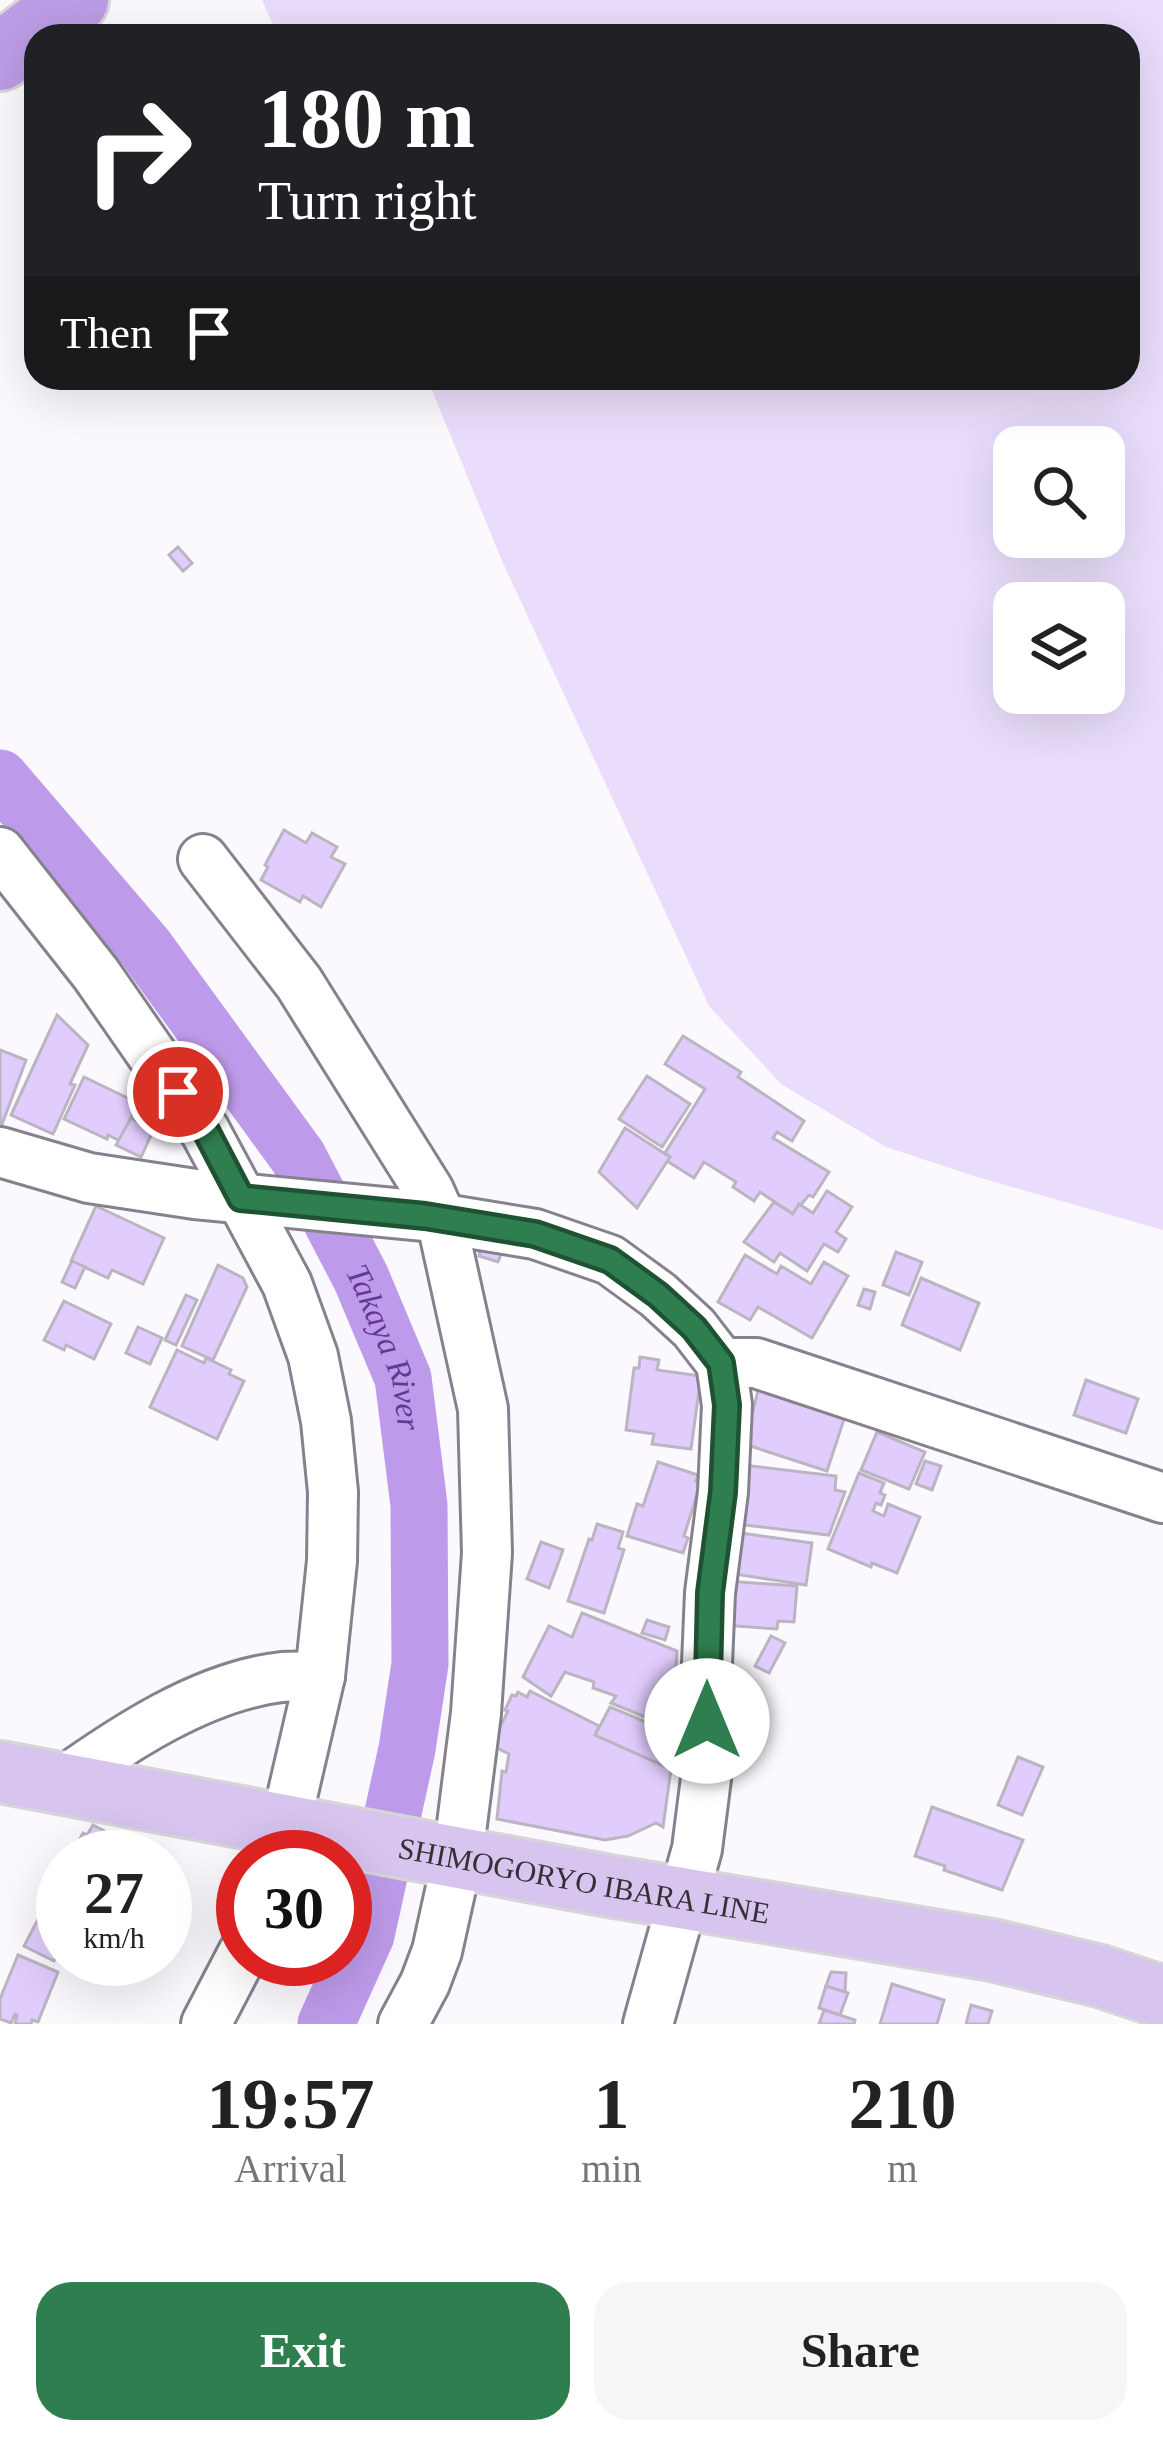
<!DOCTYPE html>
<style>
:root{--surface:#fff;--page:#f6f6f6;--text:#222;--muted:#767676;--accent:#2f7e4f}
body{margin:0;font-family:"Times New Roman",serif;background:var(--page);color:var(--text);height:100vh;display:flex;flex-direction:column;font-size:45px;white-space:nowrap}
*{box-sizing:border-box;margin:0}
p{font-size:39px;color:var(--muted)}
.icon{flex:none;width:66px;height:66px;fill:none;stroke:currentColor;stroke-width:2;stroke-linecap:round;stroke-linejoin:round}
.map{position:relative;height:2024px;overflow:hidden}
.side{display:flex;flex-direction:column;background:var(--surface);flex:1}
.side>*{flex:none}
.guide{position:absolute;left:24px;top:24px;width:1116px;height:366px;border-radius:36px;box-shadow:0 12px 48px #0002;background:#202124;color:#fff;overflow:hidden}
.tools{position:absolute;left:993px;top:426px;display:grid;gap:24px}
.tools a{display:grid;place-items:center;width:132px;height:132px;border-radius:24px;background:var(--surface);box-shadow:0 12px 48px #0002;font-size:60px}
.speed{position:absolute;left:36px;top:1830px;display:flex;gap:24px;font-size:60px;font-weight:700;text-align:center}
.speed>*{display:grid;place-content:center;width:156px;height:156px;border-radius:50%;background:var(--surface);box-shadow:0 12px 48px #0002;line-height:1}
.speed small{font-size:30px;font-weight:400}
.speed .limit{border:18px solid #d22;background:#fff;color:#111}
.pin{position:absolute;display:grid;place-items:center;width:102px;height:102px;color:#fff;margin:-51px;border:6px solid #fff;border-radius:50%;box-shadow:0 3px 12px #0007}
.me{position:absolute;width:132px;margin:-66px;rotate:0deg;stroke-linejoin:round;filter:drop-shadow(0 0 9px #0008)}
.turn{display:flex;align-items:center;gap:42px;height:252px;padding:0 36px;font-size:54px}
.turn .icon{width:156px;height:156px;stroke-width:2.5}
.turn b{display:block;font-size:84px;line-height:102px}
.then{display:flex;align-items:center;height:114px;padding:0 36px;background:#0003;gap:24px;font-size:45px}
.eta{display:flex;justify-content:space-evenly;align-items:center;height:204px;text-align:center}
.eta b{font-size:72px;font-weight:800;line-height:84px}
.button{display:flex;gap:24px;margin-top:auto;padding:24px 36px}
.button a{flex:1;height:138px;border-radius:36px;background:var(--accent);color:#fff;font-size:48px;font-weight:800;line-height:138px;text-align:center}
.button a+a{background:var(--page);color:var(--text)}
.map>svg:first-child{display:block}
</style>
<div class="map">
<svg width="1163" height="2024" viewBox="0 0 1163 2024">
<rect width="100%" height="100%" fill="#fbf9fe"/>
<path fill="#e9ddfb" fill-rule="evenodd" d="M262 0H1163V1230L977 1177 886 1147 781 1084 709 1006 502 561 427 378H1128V36H278ZM1014 447H1104V537H1014ZM1014 603H1104V693H1014Z"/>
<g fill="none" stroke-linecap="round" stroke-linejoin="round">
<path stroke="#be9bea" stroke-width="57" id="s1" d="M0 778 145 947 298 1157 361 1278 403 1378 419 1505 420 1664 407 1749 366 1935 326 2024"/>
</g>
<g fill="#e1cdfd" stroke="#bab5c1" stroke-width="3">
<path d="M178 547 192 563 183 571 169 555Z"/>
<path d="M284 830 306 843 312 833 337 847 331 857 345 864 321 907 303 896 300 902 261 880 268 867 265 865Z"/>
<path d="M57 1015 88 1045 70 1084 75 1085 53 1134 11 1115Z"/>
<path d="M683 1036 741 1072 738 1077 804 1121 792 1141 777 1132 773 1138 829 1172 813 1197 809 1195 793 1214 760 1192 754 1201 733 1187 736 1182 704 1162 694 1178 667 1161 670 1157 665 1153 705 1089 665 1064Z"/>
<path d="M0 1050 26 1060 1 1127 0 1126Z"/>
<path d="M647 1076 690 1104 662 1147 619 1119Z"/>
<path d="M84 1077 138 1103 120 1141 108 1135 107 1139 64 1119Z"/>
<path d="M131 1118 154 1129 141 1157 116 1145Z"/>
<path d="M625 1128 670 1157 637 1208 599 1172Z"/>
<path d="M827 1191 852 1207 836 1232 846 1239 838 1252 824 1244 807 1271 780 1253 774 1262 744 1242 774 1202 793 1214 799 1204 813 1213Z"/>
<path d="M96 1206 164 1238 143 1284 112 1270 108 1278 71 1261Z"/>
<path d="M481 1248 501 1254 498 1262 479 1256Z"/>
<path d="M896 1252 922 1262 909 1295 883 1285Z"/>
<path d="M745 1255 777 1274 781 1266 811 1284 824 1262 848 1276 812 1338 758 1307 750 1320 718 1302Z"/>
<path d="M72 1261 85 1267 75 1288 62 1282Z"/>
<path d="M218 1265 243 1278 247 1287 213 1360 182 1346Z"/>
<path d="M921 1278 979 1303 960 1350 902 1325Z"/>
<path d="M864 1289 875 1292 870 1309 858 1305Z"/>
<path d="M186 1295 197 1300 176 1345 165 1340Z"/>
<path d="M64 1301 111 1324 94 1359 66 1345 64 1350 44 1340Z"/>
<path d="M138 1327 162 1338 150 1364 126 1353Z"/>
<path d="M177 1350 204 1363 206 1358 231 1370 229 1374 244 1381 217 1439 150 1407Z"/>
<path d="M640 1357 659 1360 657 1370 701 1376 691 1449 652 1444 654 1434 626 1430 634 1368H639Z"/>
<path d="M1086 1380 1138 1399 1126 1433 1074 1415Z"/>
<path d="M779 1388 847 1410 827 1471 744 1444 758 1391Z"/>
<path d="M877 1432 925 1452 909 1489 861 1470Z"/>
<path d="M925 1461 941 1466 932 1490 916 1484Z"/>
<path d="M658 1462 698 1475 696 1481 701 1482 684 1536 688 1538 683 1553 627 1536 637 1504 643 1506Z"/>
<path d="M743 1465 836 1476 835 1490 845 1492 829 1535 736 1524Z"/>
<path d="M859 1473 884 1483 880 1493 885 1495 881 1505 876 1503 873 1511 884 1516 888 1504 920 1517 897 1573 872 1563 871 1567 828 1549Z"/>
<path d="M597 1524 623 1532 618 1548 624 1550 604 1613 568 1601 589 1539 592 1540Z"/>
<path d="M741 1533 812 1543 806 1585 735 1574Z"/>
<path d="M541 1542 563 1550 549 1588 527 1579Z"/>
<path d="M727 1581 797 1586 794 1622 778 1621 777 1629 723 1625Z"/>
<path d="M582 1613 677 1651 672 1728 611 1703 616 1696 593 1688 594 1682 565 1672 551 1696 523 1677 549 1626 572 1637Z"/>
<path d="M647 1620 669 1627 665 1640 642 1633Z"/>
<path d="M771 1636 785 1643 769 1673 755 1666Z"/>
<path d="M530 1691 599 1726 595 1735 671 1769 663 1827 656 1823 628 1836 605 1840 497 1819 502 1771 506 1772 509 1754 491 1745 508 1711 505 1710 512 1695 516 1696 518 1692 527 1697Z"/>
<path d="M610 1707 670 1732 671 1769 595 1735Z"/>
<path d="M1018 1757 1043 1767 1022 1815 998 1805Z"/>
<path d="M932 1807 1023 1840 1002 1890 944 1870 945 1866 915 1856Z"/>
<path d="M93 1825 124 1841 116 1857H70L83 1833 87 1835Z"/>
<path d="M63 1871V1906L49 1899Z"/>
<path d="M46 1904 63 1913V1943L54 1961 24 1946Z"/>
<path d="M18 1955 58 1972 38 2022 32 2020 31 2024H15L17 2015 15 2014 11 2023 0 2019V1999Z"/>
<path d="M831 1972 846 1973 845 1992 826 1986Z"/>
<path d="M892 1984 944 2000 937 2024H880Z"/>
<path d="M826 1986 848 1993 840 2015 819 2008Z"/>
<path d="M971 2005 992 2011 988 2024H966Z"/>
<path d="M824 2010 855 2020 854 2024H819Z"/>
</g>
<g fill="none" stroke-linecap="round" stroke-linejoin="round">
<defs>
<g id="minor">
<path d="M0 852 96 974 205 1131 287 1284 313 1356 326 1421 333 1492 332 1561 320 1676 278 1857"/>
<path d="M203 859 299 983 429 1191 441 1218 483 1409 487 1553 476 1713 458 1856 437 1951 425 1983 403 2024"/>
<path d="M0 1152 89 1178 195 1194 425 1216 535 1234 610 1260 658 1295 694 1328 721 1363 727 1405 723 1492 710 1593 706 1687 709 1755 697 1849 648 2024"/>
<path d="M721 1363H756L1163 1498"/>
<path d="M60 1784C123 1739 203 1686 282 1677 294 1676 307 1677 320 1676"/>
<path d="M206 2024 243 1953"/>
</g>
<g id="major">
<path id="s2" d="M0 1772 609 1886 992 1950 1100 1976 1163 1997"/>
</g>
<path id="highway" d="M0 57 75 0"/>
</defs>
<use href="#minor" stroke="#86828d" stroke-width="54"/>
<use href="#major" stroke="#d6d6d7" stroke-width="66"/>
<use href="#highway" stroke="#d6d6d7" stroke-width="72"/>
<use href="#minor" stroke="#fff" stroke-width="48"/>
<use href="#major" stroke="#d7c4ef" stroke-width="60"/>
<use href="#highway" stroke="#bc9ce5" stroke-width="66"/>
</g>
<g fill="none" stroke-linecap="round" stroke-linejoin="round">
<defs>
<path id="route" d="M178 1092 206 1131 241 1198 425 1216 535 1234 610 1260 658 1295 694 1328 721 1363 727 1405 723 1492 710 1593 707 1721"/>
</defs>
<use href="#route" stroke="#1f5233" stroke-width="30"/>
<use href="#route" stroke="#2f7e4f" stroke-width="21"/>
</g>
<g text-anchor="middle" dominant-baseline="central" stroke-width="9" stroke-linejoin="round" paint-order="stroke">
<g font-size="30" fill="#333136" stroke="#fbf9fe">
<text stroke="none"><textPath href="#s2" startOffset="594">SHIMOGORYO IBARA LINE</textPath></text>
</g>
<g font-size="33" font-style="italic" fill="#653893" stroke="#fbf9fe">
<text stroke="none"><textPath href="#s1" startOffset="693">Takaya River</textPath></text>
</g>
</g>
</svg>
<div class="tools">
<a><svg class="icon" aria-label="search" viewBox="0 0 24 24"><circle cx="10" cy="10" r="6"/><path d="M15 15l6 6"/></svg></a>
<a><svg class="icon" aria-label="layers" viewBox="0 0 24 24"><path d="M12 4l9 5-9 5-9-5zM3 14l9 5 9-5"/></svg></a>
</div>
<div class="speed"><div>27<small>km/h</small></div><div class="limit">30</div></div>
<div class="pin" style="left:178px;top:1092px;background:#d93025"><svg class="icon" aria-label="arrive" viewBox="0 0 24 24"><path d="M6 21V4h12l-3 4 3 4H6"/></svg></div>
<svg class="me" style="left:707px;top:1721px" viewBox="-20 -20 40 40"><circle r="19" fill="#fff"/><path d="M0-13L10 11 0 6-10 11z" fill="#2f7e4f"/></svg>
<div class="guide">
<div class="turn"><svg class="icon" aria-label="right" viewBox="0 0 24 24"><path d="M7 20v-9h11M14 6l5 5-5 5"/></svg><div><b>180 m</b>Turn right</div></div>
<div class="then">Then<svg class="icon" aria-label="arrive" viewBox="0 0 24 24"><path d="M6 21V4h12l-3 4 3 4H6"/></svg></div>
</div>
</div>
<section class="side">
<div class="eta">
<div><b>19:57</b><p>Arrival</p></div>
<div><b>1</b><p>min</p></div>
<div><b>210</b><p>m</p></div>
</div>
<div class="button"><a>Exit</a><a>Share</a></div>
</section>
